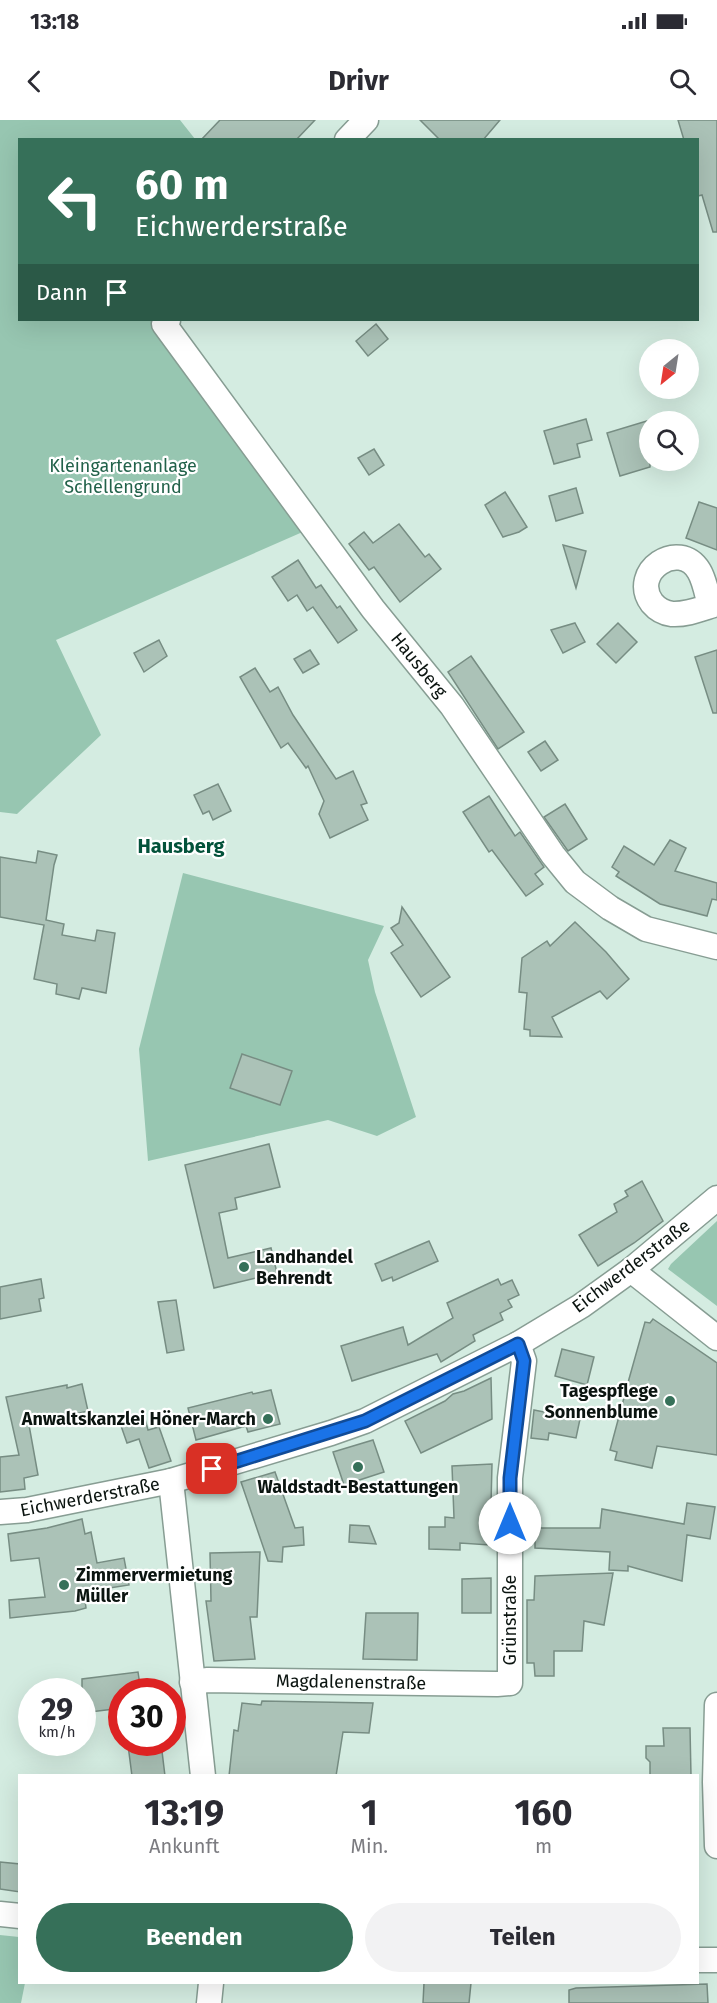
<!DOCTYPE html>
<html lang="de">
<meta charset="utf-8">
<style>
:root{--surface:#fff;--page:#f2f2f3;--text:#2b2b33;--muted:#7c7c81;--accent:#367059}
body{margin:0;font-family:"Fira Sans",sans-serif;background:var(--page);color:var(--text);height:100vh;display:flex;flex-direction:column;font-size:22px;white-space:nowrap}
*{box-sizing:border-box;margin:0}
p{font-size:20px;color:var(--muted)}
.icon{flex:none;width:33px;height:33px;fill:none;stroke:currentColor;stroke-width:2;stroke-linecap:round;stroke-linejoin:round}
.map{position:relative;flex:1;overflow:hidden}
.drawer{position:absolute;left:18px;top:1654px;width:681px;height:210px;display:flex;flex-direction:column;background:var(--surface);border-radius:0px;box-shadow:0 6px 24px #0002}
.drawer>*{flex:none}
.guide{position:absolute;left:18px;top:18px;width:681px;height:183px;border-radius:0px;box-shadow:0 6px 24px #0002;background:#367059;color:#fff;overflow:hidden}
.needle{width:39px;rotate:210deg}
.buttons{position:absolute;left:639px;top:219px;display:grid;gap:12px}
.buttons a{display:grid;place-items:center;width:60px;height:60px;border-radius:50%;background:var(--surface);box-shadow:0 6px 24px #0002;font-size:30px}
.speed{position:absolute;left:18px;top:1558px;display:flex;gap:12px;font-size:30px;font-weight:700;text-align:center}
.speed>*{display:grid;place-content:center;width:78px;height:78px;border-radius:50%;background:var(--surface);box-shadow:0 6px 24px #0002;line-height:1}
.speed small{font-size:15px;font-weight:400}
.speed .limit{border:9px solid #d22;background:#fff;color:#111}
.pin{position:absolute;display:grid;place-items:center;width:51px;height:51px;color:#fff;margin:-26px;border-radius:12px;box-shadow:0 3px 9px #0006}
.me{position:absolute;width:66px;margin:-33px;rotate:0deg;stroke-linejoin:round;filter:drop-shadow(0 0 4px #0008)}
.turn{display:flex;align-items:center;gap:21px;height:126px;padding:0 18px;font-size:27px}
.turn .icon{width:78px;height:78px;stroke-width:2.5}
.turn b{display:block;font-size:42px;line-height:51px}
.then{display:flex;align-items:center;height:57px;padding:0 18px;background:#0003;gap:12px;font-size:22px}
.eta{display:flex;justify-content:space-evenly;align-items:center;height:102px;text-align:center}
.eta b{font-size:36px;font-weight:700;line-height:42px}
.primary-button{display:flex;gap:12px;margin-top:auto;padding:12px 18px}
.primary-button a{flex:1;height:69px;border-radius:36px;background:var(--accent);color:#fff;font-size:24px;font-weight:700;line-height:69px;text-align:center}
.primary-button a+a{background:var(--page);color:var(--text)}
.status{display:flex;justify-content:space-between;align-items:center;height:42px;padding:0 30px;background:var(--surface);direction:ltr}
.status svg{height:16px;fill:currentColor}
header{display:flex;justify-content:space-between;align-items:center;height:78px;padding:0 18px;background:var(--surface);font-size:27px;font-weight:700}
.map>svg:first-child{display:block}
</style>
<div class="status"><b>13:18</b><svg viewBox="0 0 49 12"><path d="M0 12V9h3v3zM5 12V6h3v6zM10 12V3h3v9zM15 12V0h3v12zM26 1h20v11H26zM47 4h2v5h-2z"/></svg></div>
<header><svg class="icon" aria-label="back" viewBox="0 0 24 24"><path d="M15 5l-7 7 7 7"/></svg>Drivr<svg class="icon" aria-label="search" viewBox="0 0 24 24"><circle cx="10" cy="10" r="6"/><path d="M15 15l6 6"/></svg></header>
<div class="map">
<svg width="717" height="1883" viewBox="0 0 717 1883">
<rect width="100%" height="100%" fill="#d4ece1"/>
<g fill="#97c6b1">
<path d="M0 0H180L195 19 20 20V200H168L314 407 56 520 101 615 17 694 0 692Z"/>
<path d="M183 753 384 806 368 840 375 872 416 997 377 1016 328 1000 148 1041 139 929Z"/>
<path d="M717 1101V1186L668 1149 671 1144Z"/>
<path d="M0 1815 19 1817 20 1863H25L21 1883H0Z"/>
</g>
<g fill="#abc2b7" stroke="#778d83" stroke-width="1.5">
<path d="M220 0H315L296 20H201Z"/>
<path d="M420 0H500L483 20H440Z"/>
<path d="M678 0H717V112H713L702 75 698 76V20H684Z"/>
<path d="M376 204 388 219 368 236 356 221Z"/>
<path d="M586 299 592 320 577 324 580 337 554 344 544 311Z"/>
<path d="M650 300V347L620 356 607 313Z"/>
<path d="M374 329 384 345 369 355 358 338Z"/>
<path d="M576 368 583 393 556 401 549 376Z"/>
<path d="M505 372 527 407 519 412 503 417 485 385Z"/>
<path d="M699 382 717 388V430L686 418Z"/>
<path d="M399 404 425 437 429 434 441 449 400 482 374 447 369 450 349 424 364 412 373 423Z"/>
<path d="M563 425 586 431 576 468Z"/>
<path d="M298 440 316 468 321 465 337 488 340 486 357 510 338 523 313 487 307 491 297 475 288 481 272 457Z"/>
<path d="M575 503 585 522 563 533 551 510Z"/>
<path d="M618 503 637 522 616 543 597 524Z"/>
<path d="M159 520 167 536 144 552 134 533Z"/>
<path d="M310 530 319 544 303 553 294 539Z"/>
<path d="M717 530V593H713L695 537Z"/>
<path d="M471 536 524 612 498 629 448 552Z"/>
<path d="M255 548 270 572 278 567 293 595 336 659 353 651 367 683 361 685 368 700 330 718 319 694 324 681 308 646 306 648 288 623 281 628 240 557Z"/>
<path d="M545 621 558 640 541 651 528 632Z"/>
<path d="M218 664 231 691 213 700 209 691 203 694 194 675Z"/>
<path d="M489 676 515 716 520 712 544 747 535 754 543 764 526 776 492 730 489 732 463 692Z"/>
<path d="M565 684 587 719 568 731 544 697Z"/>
<path d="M670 720 686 728 675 751 717 763V780L712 779 707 796 660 784 616 756 619 752 612 747 624 726 654 745Z"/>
<path d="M38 731 57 735 54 745 46 800 64 804 62 815 95 821 97 810 115 813 106 873 82 868 79 879 56 874 57 864 34 859 44 805 0 797V737L36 743Z"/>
<path d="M402 787 450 857 421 877 391 833 403 825 391 808 399 803Z"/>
<path d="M575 802 606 832 629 859 607 879 600 871 552 897 562 917 530 916V910L524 909 527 873 519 872 522 838 547 821 550 826Z"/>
<path d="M242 934 292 951 280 985 230 968Z"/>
<path d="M269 1024 280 1067 235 1078 237 1089 219 1093 228 1138 271 1128 277 1153 214 1168 185 1045Z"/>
<path d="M642 1061 663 1101 634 1123 598 1146 579 1115 617 1092 614 1084 628 1076 625 1071Z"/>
<path d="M429 1121 438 1141 393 1161 392 1157 382 1161 375 1144Z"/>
<path d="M41 1159 44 1178 39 1179 41 1191 0 1199V1167Z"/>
<path d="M498 1159 501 1165 512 1160 519 1175 508 1180 512 1187 500 1193 503 1200 473 1215 475 1221 441 1242 437 1234 352 1261 341 1226 403 1207 408 1225 453 1198 447 1183Z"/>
<path d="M176 1180 184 1230 167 1233 158 1182Z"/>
<path d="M653 1199 717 1243V1335L657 1326 652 1348 615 1340 617 1332 610 1330 629 1259 645 1202 650 1203Z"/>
<path d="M562 1229 594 1237 587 1265 555 1256Z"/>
<path d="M491 1258 492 1299 421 1333 405 1301 445 1281 453 1274 464 1271Z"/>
<path d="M82 1264 88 1291 29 1305 38 1355 24 1358 25 1369 0 1372V1337L19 1335 6 1277 67 1265V1268Z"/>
<path d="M271 1270 280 1304 248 1312 246 1306 196 1320 188 1288 252 1272 253 1274Z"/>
<path d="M534 1290 580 1299 576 1318 549 1313 548 1320 531 1318Z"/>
<path d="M144 1295 148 1310 159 1307 171 1341 149 1348 139 1319 127 1323 120 1303Z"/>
<path d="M373 1320 384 1352 344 1365 333 1332Z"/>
<path d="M492 1344 490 1425 460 1423V1430L429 1429V1407H445V1397L454 1398 452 1346Z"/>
<path d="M275 1352 295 1408 303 1407 304 1425 283 1427 282 1442 268 1441 241 1362Z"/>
<path d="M687 1383 715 1387 710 1419 687 1415 682 1461 628 1446V1451L609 1450 610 1432 535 1428V1408H600L602 1389 684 1404Z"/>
<path d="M82 1399 85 1414 91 1412 97 1443 124 1438 129 1465 84 1472 86 1488 75 1491 10 1498 9 1480 45 1477 39 1438 11 1441 8 1414 47 1408Z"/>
<path d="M350 1405 369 1406 376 1424 349 1422Z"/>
<path d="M260 1432 257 1497H250L255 1539 214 1541 206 1481H211L210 1433Z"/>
<path d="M613 1453 604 1505 584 1501 582 1531H554V1556H535L534 1543H527V1480H534L535 1456Z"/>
<path d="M491 1458V1493H462V1459Z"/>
<path d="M366 1493H418L417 1540 363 1539Z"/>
<path d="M138 1552 141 1572H122V1588L82 1593V1559Z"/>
<path d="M262 1581 373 1583 369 1613 343 1612 336 1656H229L234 1610 238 1611 242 1583 261 1585Z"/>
<path d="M663 1608H690L691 1656H650V1642L646 1638V1626H664Z"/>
<path d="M146 1623H161L165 1656H132L128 1625Z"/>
<path d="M0 1742 20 1744V1772L0 1769Z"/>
<path d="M424 1863H471L469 1883H423Z"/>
<path d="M707 1864 708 1883H569V1870L576 1868Z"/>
</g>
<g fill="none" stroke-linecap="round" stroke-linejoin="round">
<defs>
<g id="street">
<path d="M347 20 366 0"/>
<path d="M168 200 164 204 373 489 452 586 553 735 575 762 610 788 646 809 717 827"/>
<path d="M710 486C707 475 705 461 699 451 679 418 629 452 652 483 657 489 664 493 672 494 687 495 703 488 717 484"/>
<path d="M631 1150 717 1218"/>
<path d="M171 1361 203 1656"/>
<path d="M0 1392 27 1390 171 1361 331 1313 365 1301 518 1224 581 1186 631 1150 717 1078"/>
<path d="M192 1562 208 1560 497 1564 510 1563V1358L524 1241 518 1224"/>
<path d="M717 1585 715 1662 717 1726"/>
<path d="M0 1794 20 1796"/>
<path d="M698 1840H717"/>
<path d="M209 1883 211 1863"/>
</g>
</defs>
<use href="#street" stroke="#879d93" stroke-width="27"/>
<use href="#street" stroke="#fff" stroke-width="24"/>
</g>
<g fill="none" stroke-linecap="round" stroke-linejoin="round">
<defs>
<path id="route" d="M212 1349 365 1301 518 1224 524 1241 510 1358V1403"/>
</defs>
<use href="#route" stroke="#114b97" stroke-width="15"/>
<use href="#route" stroke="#1a73e8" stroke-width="10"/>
</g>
<g fill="#367059" stroke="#fff" stroke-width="2">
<circle cx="244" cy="1147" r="6"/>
<circle cx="670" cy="1281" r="6"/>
<circle cx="268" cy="1299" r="6"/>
<circle cx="358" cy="1347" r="6"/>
<circle cx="64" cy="1465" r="6"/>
</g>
<g text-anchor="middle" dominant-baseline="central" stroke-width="4.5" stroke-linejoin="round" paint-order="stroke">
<g font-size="18" fill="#22624a" stroke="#fff">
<text x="123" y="346">Kleingartenanlage<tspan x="123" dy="21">Schellengrund</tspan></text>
</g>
<g font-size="18" fill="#0b1410" stroke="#fff">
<text transform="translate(419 545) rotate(51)">Hausberg</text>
<text transform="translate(631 1146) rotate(-37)">Eichwerderstraße</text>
<text transform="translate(90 1377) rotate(-11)">Eichwerderstraße</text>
<text transform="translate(510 1500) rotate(-90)">Grünstraße</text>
<text transform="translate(351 1562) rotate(1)">Magdalenenstraße</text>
</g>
<g font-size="18" font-weight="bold" fill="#0b1410" stroke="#fff" text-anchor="start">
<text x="256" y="1137">Landhandel<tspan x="256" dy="21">Behrendt</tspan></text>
<text x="658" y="1271" text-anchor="end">Tagespflege<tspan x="658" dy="21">Sonnenblume</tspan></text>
<text x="256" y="1299" text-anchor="end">Anwaltskanzlei Höner-March</text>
<text x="358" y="1367" text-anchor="middle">Waldstadt-Bestattungen</text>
<text x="76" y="1455">Zimmervermietung<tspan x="76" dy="21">Müller</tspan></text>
</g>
<g font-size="20" font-weight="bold" fill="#03523a" stroke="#fff">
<text x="181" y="726">Hausberg</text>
</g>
</g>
</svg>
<div class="buttons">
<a><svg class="needle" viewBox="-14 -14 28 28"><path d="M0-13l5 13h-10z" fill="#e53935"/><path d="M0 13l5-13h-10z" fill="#7c7c81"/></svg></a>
<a><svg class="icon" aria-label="search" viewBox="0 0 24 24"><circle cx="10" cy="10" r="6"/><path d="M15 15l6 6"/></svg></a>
</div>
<div class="speed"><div>29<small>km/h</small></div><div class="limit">30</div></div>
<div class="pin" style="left:212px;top:1349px;background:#d93025"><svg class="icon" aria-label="arrive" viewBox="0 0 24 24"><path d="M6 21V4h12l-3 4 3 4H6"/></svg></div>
<svg class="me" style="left:510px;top:1403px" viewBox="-20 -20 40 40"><circle r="19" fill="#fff"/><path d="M0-13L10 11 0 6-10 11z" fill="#1a73e8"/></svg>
<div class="guide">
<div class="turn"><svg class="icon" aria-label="left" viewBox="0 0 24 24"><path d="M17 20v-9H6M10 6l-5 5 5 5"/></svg><div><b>60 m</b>Eichwerderstraße</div></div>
<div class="then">Dann<svg class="icon" aria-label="arrive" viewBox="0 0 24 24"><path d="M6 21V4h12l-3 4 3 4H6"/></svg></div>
</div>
<section class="drawer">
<div class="eta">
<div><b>13:19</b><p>Ankunft</p></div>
<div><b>1</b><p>Min.</p></div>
<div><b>160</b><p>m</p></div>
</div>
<div class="primary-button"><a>Beenden</a><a>Teilen</a></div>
</section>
</div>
